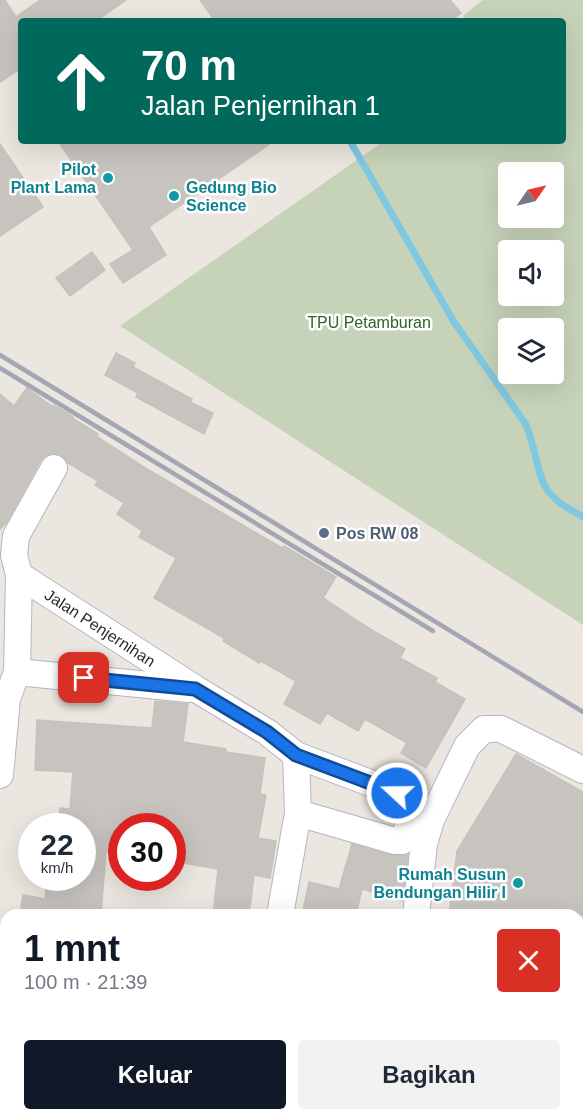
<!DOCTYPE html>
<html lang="id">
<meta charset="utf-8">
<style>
:root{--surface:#fff;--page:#f2f2f3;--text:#1f2937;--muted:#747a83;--accent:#111827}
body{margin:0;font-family:Helvetica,sans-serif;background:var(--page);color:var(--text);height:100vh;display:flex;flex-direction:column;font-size:22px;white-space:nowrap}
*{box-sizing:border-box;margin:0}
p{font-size:20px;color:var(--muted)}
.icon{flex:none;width:33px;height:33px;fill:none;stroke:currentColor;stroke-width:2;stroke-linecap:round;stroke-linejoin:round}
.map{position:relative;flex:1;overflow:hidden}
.sheet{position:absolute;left:0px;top:909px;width:584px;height:212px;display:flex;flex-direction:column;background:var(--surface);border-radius:18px 18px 0 0;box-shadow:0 6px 24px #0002}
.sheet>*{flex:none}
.top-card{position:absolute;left:18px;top:18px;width:548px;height:126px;border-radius:6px;box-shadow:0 6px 24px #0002;background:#00695c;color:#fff;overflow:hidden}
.needle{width:39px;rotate:56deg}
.fabs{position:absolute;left:498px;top:162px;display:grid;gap:12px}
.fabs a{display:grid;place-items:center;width:66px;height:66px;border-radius:6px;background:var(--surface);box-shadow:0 6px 24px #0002;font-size:30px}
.speed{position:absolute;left:18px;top:813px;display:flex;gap:12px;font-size:30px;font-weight:700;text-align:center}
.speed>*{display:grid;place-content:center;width:78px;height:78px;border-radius:50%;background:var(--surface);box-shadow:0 6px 24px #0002;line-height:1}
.speed small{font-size:15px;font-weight:400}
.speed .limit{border:9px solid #d22;background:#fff;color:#111}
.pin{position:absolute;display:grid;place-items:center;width:51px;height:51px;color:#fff;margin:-26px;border-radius:12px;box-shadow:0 3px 9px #0006}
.me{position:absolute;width:66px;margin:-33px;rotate:291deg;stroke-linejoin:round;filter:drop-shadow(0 0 4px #0008)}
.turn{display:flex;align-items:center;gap:21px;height:126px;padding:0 24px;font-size:27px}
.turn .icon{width:78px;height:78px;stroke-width:2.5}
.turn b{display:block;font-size:42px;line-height:51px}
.round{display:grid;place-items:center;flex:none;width:63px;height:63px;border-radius:6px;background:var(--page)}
.head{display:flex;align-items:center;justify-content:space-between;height:102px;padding:0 24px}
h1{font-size:36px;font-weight:600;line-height:45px;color:var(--accent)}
.cta{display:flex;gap:12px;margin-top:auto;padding:12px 24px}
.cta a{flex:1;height:69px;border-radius:6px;background:var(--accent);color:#fff;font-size:24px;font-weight:600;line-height:69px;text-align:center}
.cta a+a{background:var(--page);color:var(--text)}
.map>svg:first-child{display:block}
</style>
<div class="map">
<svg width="583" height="1120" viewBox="0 0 583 1120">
<rect width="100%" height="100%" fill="#ece6e0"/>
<path fill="#c6d3b9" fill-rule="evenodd" d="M483 0H583V625L120 326 384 141H562V21H464V15ZM508 172H554V218H508ZM508 250H554V296H508ZM508 328H554V374H508Z"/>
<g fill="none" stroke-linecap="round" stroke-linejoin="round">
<path stroke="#80c8e0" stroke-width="7" d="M350 141 454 322 525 423C535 442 537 477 548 491 557 503 571 510 583 517"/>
</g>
<g fill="#c7c3bf" stroke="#c7c2b9" stroke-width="1.5">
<path d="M0 0H5L16 17 40 0H126L96 21H19L21 24V68L0 82Z"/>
<path d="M200 0H450L461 13 450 21H215Z"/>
<path d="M58 141H274L149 227 166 255 123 283 110 264 133 250Z"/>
<path d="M0 144 43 207 0 236Z"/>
<path d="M92 252 105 270 70 296 56 278Z"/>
<path d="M116 353 135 363 133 367 192 399 190 402 213 413 204 434 136 397 138 393 105 375Z"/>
<path d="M27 388 53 407 54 405 73 417 72 418 98 434 96 436 142 466 282 548 284 546 336 577 323 598 370 629 405 649 400 658 437 678 435 682 465 699 426 768 401 753 407 743 365 719 358 731 327 713 320 724 284 704 296 681 261 661 259 663 223 641 224 638 154 598 176 558 139 537 142 531 117 514 124 503 95 485 98 481 68 463 62 455 53 453 46 455 41 460 7 522 0 529V394L14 406Z"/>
<path d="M155 701 188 704 183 742 226 749V752L265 758 260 794 266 795 258 838 276 841 270 878 254 875 249 915H213L218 869 172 861V826H122V852L106 851 101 915H20L23 895 45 899 47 878H82V826H58L60 808 70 809 73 772 35 770 37 720 152 728Z"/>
<path d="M516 754 583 792V915H449L457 851Z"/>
<path d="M352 844 391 855H408L402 901 362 889 356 915H302L309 882 339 889Z"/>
</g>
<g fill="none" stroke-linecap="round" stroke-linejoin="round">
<defs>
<g id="minor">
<path d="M19 575 196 689 267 732 296 755 397 793C399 795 403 796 405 799 413 808 408 832 402 841H395L298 813"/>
<path d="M17 672 189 689"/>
<path d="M0 775 7 699 17 672 19 575 14 555 16 536 54 468"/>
<path d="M280 915 298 813 296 755"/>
<path d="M416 915 424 844 431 820 467 746 484 729H501L583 770"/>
<path d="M242 1120 244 1114"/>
<path d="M394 1120V1114"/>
</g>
<g id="major">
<path d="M0 1068H6"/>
<path d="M0 1108 6 1109"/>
<path d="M66 1114 131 1120"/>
<path d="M330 1114 370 1120"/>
<path d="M197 1120 200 1114"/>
</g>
</defs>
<use href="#minor" stroke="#b3b6be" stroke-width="28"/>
<use href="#major" stroke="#c4c4c4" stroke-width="34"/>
<use href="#minor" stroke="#fff" stroke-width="26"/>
<use href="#major" stroke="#e0c470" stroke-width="32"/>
<g stroke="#a3a6b3" stroke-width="4.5">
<path d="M0 355 583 712"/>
<path d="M0 368 433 631"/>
</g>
</g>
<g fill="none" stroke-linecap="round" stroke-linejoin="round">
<defs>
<path id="route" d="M84 678 195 689 267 732 296 755 397 793"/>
</defs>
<use href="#route" stroke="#114b97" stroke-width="15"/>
<use href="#route" stroke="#1a73e8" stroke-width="10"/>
</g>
<g fill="#0f9aa8" stroke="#fff" stroke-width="2">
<circle cx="108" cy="178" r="6"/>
<circle cx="174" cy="196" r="6"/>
<circle cx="518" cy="883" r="6"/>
</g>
<circle fill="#5c6f8a" stroke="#fff" stroke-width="2" cx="324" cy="533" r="6"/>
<g text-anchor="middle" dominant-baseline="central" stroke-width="5" stroke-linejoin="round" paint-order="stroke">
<g font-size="16" font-weight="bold" fill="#0d838f" stroke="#fff" text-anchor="end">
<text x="96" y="169">Pilot<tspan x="96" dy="18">Plant Lama</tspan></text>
<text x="186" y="187" text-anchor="start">Gedung Bio<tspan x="186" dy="18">Science</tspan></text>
<text x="506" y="874">Rumah Susun<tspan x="506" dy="18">Bendungan Hilir I</tspan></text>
</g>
<g font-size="16" fill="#316124" stroke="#fff">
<text x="369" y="322">TPU Petamburan</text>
</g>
<g font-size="16" font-weight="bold" fill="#4e5e75" stroke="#fff" text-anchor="start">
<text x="336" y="533">Pos RW 08</text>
</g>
<g font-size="16" fill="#2c2c2c" stroke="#fff">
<text transform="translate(100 628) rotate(33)">Jalan Penjernihan</text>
</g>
</g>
</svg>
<div class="fabs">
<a><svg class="needle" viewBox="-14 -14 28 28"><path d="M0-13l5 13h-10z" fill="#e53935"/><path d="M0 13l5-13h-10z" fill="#747a83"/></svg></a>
<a><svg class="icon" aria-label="sound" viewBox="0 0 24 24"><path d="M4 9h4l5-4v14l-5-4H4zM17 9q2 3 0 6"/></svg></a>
<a><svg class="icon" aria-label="layers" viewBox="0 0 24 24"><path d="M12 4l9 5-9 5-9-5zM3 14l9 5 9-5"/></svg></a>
</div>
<div class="speed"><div>22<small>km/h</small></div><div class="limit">30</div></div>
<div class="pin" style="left:84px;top:678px;background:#d93025"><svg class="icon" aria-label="arrive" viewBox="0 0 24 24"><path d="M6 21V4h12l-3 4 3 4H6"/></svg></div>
<svg class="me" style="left:397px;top:793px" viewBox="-20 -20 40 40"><circle r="17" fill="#1a73e8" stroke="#fff" stroke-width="3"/><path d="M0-11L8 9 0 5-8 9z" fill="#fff"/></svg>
<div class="top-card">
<div class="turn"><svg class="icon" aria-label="ahead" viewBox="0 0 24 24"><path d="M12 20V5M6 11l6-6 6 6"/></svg><div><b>70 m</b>Jalan Penjernihan 1</div></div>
</div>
<section class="sheet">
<div class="head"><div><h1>1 mnt</h1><p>100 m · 21:39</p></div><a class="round" style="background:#d93025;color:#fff"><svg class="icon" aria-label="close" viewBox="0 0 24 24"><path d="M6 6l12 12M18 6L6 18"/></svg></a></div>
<div class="cta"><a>Keluar</a><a>Bagikan</a></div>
</section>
</div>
